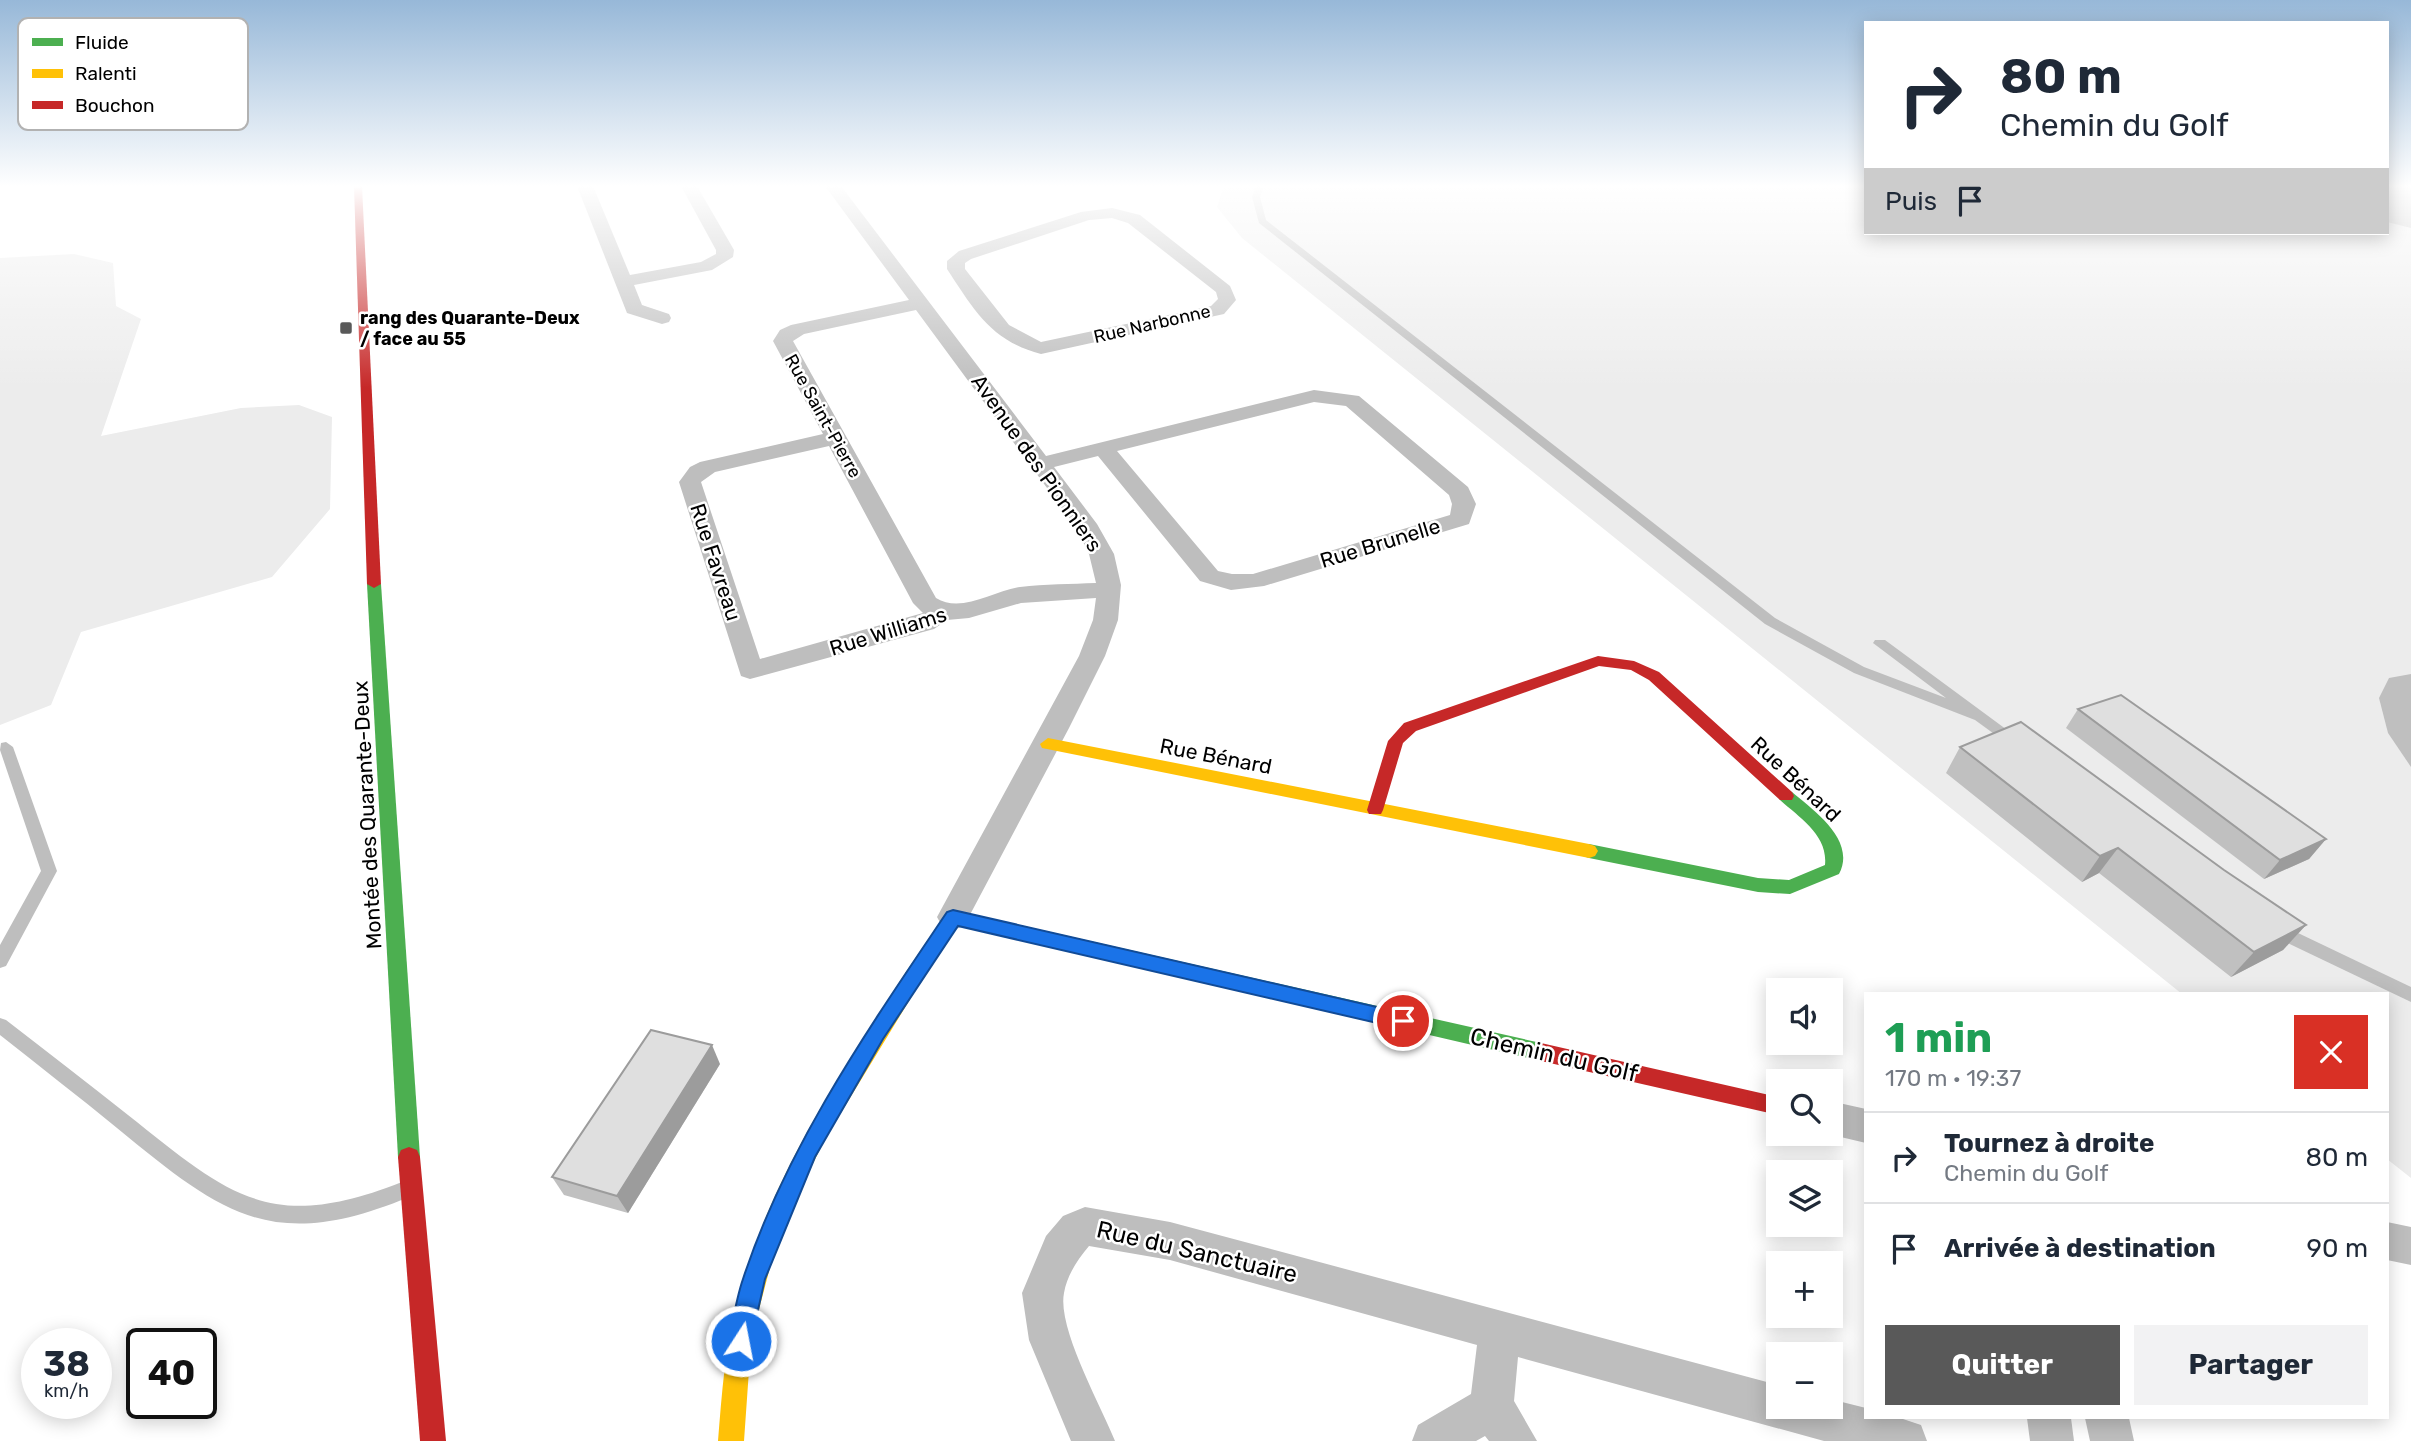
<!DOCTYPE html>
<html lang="fr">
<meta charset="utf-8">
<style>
:root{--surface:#fff;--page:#f2f2f3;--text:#1f2937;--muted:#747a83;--line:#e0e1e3;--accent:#595959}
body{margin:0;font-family:Rubik,sans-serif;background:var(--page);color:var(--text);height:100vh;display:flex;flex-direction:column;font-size:26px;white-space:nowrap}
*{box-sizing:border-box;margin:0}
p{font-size:23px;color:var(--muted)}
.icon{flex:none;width:38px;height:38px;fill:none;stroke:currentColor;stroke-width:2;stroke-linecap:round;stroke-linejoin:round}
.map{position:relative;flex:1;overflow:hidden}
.sheet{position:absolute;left:1864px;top:992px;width:525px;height:427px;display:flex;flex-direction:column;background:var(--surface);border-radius:0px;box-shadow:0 4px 18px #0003}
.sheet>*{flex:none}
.hud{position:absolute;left:1864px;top:21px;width:525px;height:214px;border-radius:0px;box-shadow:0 4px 18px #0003;background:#fff;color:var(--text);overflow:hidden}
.tools{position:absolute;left:1766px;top:978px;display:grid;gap:14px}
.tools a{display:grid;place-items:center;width:77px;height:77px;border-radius:0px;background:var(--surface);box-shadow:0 4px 18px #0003;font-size:35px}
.speed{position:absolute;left:21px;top:1328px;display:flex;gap:14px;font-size:35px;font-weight:700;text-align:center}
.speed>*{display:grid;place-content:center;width:91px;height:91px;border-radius:50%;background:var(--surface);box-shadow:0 4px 18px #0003;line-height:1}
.speed small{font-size:18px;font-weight:400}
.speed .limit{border:4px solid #111;border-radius:10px;background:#fff;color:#111}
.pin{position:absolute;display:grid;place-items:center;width:60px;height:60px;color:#fff;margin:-30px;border:4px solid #fff;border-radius:50%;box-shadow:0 2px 7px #0007}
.me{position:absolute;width:77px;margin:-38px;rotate:11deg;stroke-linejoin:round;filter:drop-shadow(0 0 5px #0008)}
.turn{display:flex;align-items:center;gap:24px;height:147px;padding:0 21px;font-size:32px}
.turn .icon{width:91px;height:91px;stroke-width:2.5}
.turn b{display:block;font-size:49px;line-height:60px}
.then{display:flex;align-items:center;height:66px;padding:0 21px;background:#0003;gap:14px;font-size:26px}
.round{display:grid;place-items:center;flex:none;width:74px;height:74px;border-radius:0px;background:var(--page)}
.head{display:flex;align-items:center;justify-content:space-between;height:119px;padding:0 21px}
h1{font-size:42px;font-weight:700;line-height:52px;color:#1e9e55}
.button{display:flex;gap:14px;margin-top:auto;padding:14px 21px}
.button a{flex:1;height:80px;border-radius:0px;background:var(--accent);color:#fff;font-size:28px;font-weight:700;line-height:80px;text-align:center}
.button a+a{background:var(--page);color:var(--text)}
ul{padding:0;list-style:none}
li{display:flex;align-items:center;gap:21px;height:91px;padding:0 21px;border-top:2px solid var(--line)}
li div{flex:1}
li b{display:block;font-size:26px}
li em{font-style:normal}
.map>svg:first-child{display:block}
</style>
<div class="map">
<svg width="2411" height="1441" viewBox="0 0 2411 1441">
<rect width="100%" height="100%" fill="#fff"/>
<g fill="#ececec">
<path d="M1224 186H1865L1866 233H2387V186H2411V1178L2387 1159V994H2182L1242 238 1217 207Z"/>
<path d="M74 254 113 263 116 306 141 319 101 436 241 408 299 405 332 417 330 509 272 577 81 632 51 705 0 725V258Z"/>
</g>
<g fill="#bfbfbf">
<path d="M2387 186H2411V228L2387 222Z"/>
<path d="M2411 674V767L2388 733 2379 698 2389 678Z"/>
</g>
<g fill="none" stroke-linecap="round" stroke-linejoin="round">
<g fill="#bebebe" fill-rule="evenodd">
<path d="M1256 186H1264L1260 197 1266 220 1775 618 1864 667 1946 698 1873 643 1875 640H1885L2018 738 2020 741 2018 744H2008L1975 720 1854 673 1765 624 1259 223 1252 197Z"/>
<path d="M6 742 13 747 57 871 6 966 0 968V945L41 871 0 750 1 743Z"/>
<path d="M2277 923 2411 987V1002L2271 935 2269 930 2271 925Z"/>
<path d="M0 1018 6 1020C47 1052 88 1083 128 1115 230 1196 270 1234 402 1182L409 1185 412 1191 409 1197C272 1254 222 1214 117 1128 78 1096 39 1066 0 1035Z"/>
</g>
<g fill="#bebebe" fill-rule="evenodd">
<path d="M577 186H593L630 275 701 262 716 254V250L681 186H697L734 250 733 257 712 270 634 285 642 305 669 314 671 318 669 322 662 324 627 313Z"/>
<path d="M825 186H841L1046 456 1314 390 1359 396 1468 487 1476 504 1469 524 1264 586 1231 590 1200 581 1098 456 1054 467 1097 524 1114 554 1121 585 1118 620 1105 656 1069 728 964 926 953 930 942 926 937 917 1079 656 1093 620 1096 598 1021 603 969 618 947 620 934 629 750 679 741 676 679 482 690 467 700 462 823 434 773 341 780 330 791 325 909 300ZM916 310 1075 526 1089 554 1096 583C1071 584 1045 584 1020 587 993 591 961 614 936 598L793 341 804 334ZM1314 402 1346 406 1449 495 1452 504 1450 515 1253 574H1232L1218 571 1117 451ZM829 446 913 603 923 613 760 659 701 482 715 472Z"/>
<path d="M1112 208 1140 215 1230 286 1236 300 1224 314 1041 354C991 341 974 310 947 269V261L959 251 1081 212ZM1112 218 1128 223 1216 292 1218 299 1211 306 1041 342 1009 325 965 269V263L971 259 1089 220Z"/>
<path d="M1830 1101 1866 1109V1143L1828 1134H1830Z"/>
<path d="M1085 1207 1170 1222 1778 1385V1407H1830V1399L1866 1408V1418H1900L1921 1425 1927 1441H1824L1518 1357 1514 1401 1537 1441H1489L1485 1436 1476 1441H1412L1418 1425 1471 1394 1477 1345 1170 1260 1089 1246C1078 1259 1067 1275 1064 1293 1057 1328 1101 1406 1115 1441H1071L1029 1340 1022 1293 1046 1236 1063 1216Z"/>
<path d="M2387 1222 2411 1227V1265L2387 1260Z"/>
<path d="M2027 1418H2071L2074 1441H2030Z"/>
<path d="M2085 1418H2129L2134 1441H2090Z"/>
</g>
<g fill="#4caf50" fill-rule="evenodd">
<path d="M374 580 381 584 420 1157 417 1164 409 1167 401 1164 398 1157 367 584Z"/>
<path d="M1786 790 1792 792C1813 810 1857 840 1839 874L1790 894 1758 892 1589 858 1583 856 1580 851 1583 846 1589 844 1758 878 1789 880 1825 865C1828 835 1800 818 1780 800L1778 796 1780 792Z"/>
<path d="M953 910 1541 1043 1548 1046 1551 1052 1548 1058 1541 1061 957 925 920 984 913 986 906 984 903 978 906 972 947 912Z"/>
</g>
<g fill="#ffc107" fill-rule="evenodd">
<path d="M1048 738 1589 844 1595 846 1598 851 1595 856 1589 858 1042 748 1040 744Z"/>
<path d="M913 970 920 972 923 978 825 1139 788 1215 773 1256 757 1317 749 1370 744 1441H718C722 1393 725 1345 738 1298 770 1179 839 1075 906 972Z"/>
</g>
<g fill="#c62828" fill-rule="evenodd">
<path d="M354 186H362L381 584 374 588 367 584Z"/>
<path d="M1598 656 1634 661 1659 672 1792 792 1794 796 1792 800H1780L1649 680 1631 670 1599 666 1416 731 1403 743 1383 810 1381 814H1369L1367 810 1388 741 1404 723Z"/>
<path d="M1541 1043 1778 1097V1115L1541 1061 1534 1058 1531 1052 1534 1046Z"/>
<path d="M409 1147 417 1150 420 1157 446 1441H420L398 1157 401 1150Z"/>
</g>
</g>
<g fill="#c0c0c0">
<path d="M2078 709 2326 839 2309 859 2264 879 2066 728Z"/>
<path d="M1960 747 2224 870 2306 925 2283 950 2231 977 2099 873 2082 882 1946 773Z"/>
<path d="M720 1064 628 1213 564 1195 552 1177Z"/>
</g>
<g fill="#9c9c9c">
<path d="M2326 839 2309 859 2264 879 2280 860Z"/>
<path d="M2118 848 2099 873 2082 882 2100 856Z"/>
<path d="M2306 925 2283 950 2231 977 2254 952Z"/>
<path d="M712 1045 720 1064 628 1213 617 1196Z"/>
</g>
<g fill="#dfdfdf" stroke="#9c9c9c" stroke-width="2">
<path d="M2121 695 2326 839 2280 860 2078 709Z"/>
<path d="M2021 722 2224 870 2306 925 2254 952 2118 848 2100 856 1960 747Z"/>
<path d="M651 1030 712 1045 617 1196 552 1177Z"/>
</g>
<linearGradient id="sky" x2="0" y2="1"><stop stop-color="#97b8d8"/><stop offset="0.48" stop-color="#fff"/><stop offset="1" stop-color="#fff" stop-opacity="0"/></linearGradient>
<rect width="2411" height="388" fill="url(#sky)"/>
<path fill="#1a73e8" stroke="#114b97" stroke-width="2" d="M953 910 1403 1013 1410 1015 1413 1021 1410 1027 1403 1029 958 926 883 1039 815 1157 765 1279 749 1350 741 1353 732 1350 729 1341C733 1321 736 1299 743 1279 787 1145 869 1028 947 912Z"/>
<rect fill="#595959" stroke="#fff" stroke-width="2.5" x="339" y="321" width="14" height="14" rx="3.5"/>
<g text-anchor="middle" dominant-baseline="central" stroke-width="5" stroke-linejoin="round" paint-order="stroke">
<g font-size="18" font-weight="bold" fill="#000" stroke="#fff" text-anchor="start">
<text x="360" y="318">rang des Quarante-Deux<tspan x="360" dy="21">/ face au 55</tspan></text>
</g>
<g font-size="18" fill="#000" stroke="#fff">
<text transform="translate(1152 324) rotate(-13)">Rue Narbonne</text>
<text transform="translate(823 416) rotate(61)">Rue Saint-Pierre</text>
</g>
<g font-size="21" fill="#000" stroke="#fff">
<text transform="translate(1037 463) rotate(55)">Avenue des Pionniers</text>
<text transform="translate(1380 543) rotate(-17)">Rue Brunelle</text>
<text transform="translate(716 562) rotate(72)">Rue Favreau</text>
<text transform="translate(888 631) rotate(-17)">Rue Williams</text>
<text transform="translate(1216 756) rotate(11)">Rue Bénard</text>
<text transform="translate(1796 779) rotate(43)">Rue Bénard</text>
<text transform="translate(367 815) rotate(-93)">Montée des Quarante-Deux</text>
</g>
<g font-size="24" fill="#000" stroke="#fff">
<text transform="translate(1554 1055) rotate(13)">Chemin du Golf</text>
<text transform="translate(1197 1252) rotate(13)">Rue du Sanctuaire</text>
</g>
</g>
<rect x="18" y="18" width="230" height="112" rx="10" fill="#fff" stroke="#b2b2b2" stroke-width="2"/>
<rect x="32" y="38" width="31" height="8" fill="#4caf50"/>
<rect x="32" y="69" width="31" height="9" fill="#ffc107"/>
<rect x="32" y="101" width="31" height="8" fill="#c62828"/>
<g font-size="19" fill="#000">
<text x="75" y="49">Fluide</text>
<text x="75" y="80">Ralenti</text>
<text x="75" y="112">Bouchon</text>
</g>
</svg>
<div class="tools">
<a><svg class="icon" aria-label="sound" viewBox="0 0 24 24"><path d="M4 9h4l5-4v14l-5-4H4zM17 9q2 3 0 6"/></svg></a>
<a><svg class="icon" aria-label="search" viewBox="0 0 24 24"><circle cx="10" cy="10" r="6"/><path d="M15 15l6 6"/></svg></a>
<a><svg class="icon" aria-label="layers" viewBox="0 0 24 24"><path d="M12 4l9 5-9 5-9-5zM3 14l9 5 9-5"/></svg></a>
<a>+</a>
<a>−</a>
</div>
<div class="speed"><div>38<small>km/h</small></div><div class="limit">40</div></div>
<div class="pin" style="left:1403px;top:1021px;background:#d93025"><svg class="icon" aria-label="arrive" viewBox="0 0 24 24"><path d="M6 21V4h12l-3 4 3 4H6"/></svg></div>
<svg class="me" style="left:741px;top:1341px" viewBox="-20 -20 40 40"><circle r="17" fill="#1a73e8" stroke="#fff" stroke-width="3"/><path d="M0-11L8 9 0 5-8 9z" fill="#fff"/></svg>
<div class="hud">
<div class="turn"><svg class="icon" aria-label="right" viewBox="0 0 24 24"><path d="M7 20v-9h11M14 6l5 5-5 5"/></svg><div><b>80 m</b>Chemin du Golf</div></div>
<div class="then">Puis<svg class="icon" aria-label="arrive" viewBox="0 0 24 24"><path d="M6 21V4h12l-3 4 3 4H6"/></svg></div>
</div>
<section class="sheet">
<div class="head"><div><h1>1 min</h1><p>170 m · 19:37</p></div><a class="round" style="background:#d93025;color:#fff"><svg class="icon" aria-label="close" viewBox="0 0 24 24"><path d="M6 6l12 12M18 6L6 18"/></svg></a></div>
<ul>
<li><svg class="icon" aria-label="right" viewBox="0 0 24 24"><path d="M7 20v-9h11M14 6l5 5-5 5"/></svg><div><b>Tournez à droite</b><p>Chemin du Golf</p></div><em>80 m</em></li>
<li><svg class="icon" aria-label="arrive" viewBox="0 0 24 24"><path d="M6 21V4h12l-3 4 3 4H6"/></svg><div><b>Arrivée à destination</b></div><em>90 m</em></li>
</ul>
<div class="button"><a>Quitter</a><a>Partager</a></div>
</section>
</div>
